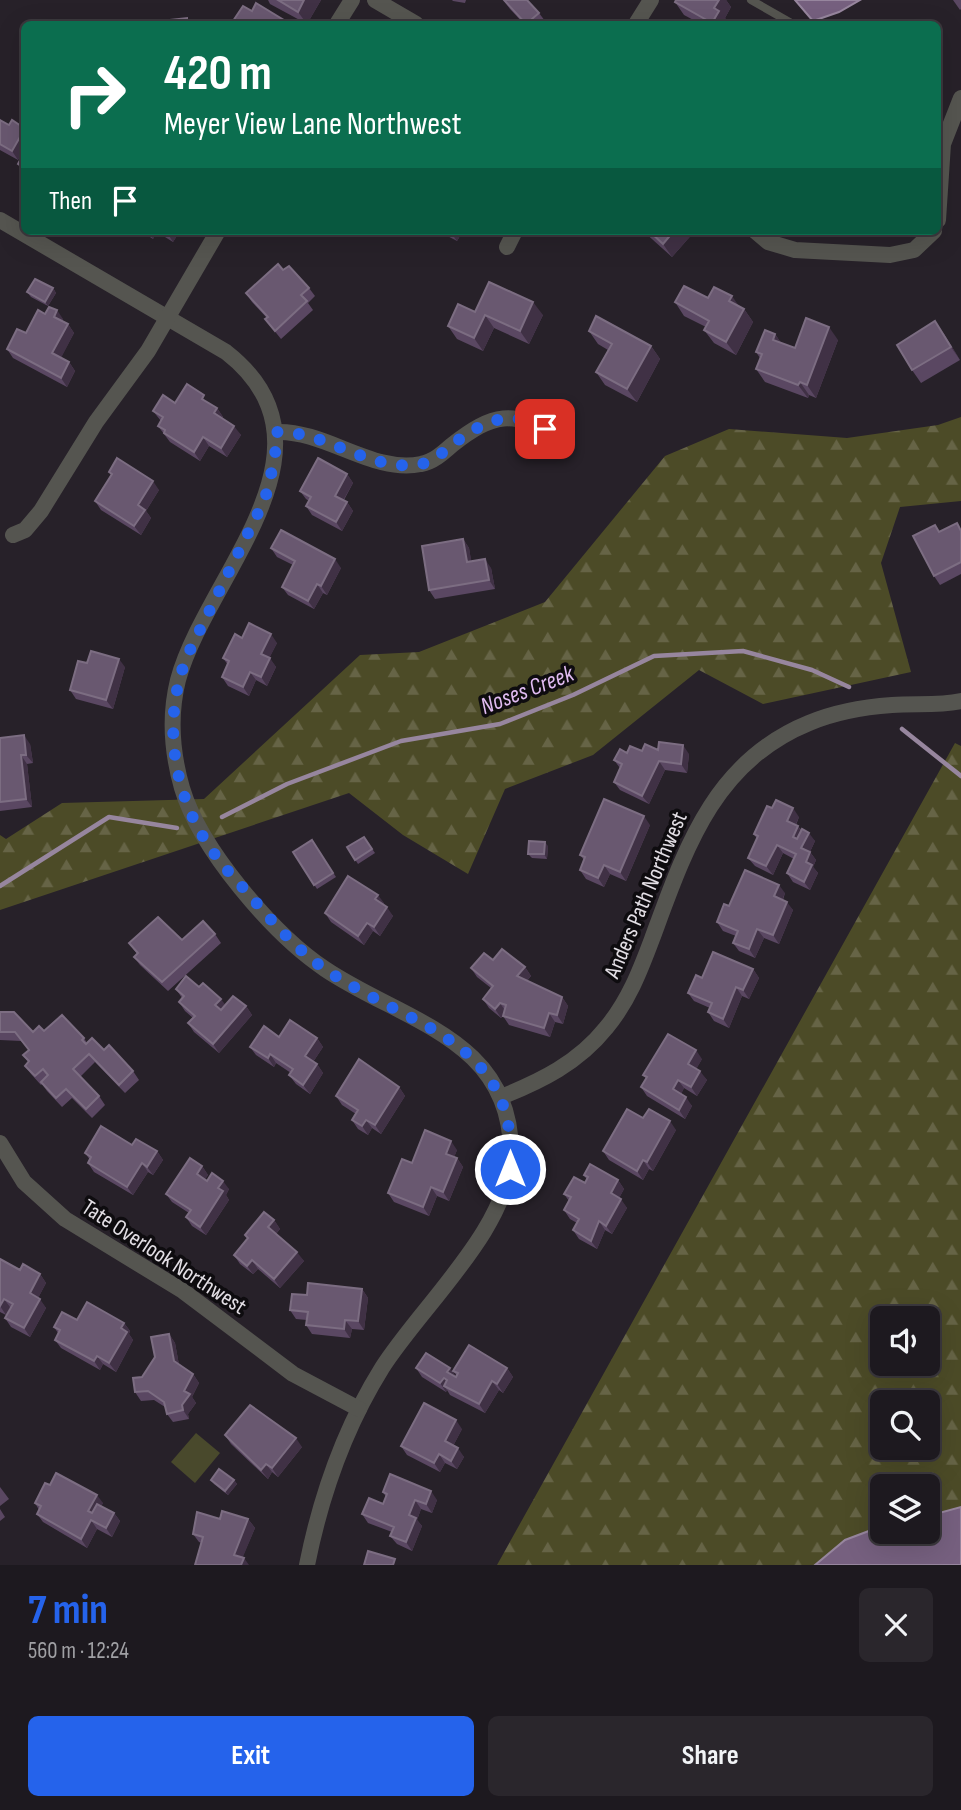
<!DOCTYPE html>
<meta charset="utf-8">
<style>
:root{--surface:#1d191f;--page:#2a262c;--text:#f1f3f6;--muted:#a0a0a4;--line:#3b383d;--accent:#2563eb}
body{margin:0;font-family:"Sofia Sans Condensed",sans-serif;background:var(--page);color:var(--text);height:100vh;display:flex;flex-direction:column;font-size:26px;white-space:nowrap}
*{box-sizing:border-box;margin:0}
p{font-size:23px;color:var(--muted)}
.icon{flex:none;width:38px;height:38px;fill:none;stroke:currentColor;stroke-width:2;stroke-linecap:round;stroke-linejoin:round}
.map{position:relative;height:1565px;overflow:hidden}
.sheet{display:flex;flex-direction:column;background:var(--surface);flex:1}
.sheet>*{flex:none}
.banner{position:absolute;left:21px;top:21px;width:920px;height:214px;border-radius:10px;box-shadow:0 7px 28px #0002,0 0 0 2px var(--line);background:#0b6e4f;color:#fff;overflow:hidden}
.buttons{position:absolute;left:870px;top:1306px;display:grid;gap:14px}
.buttons a{display:grid;place-items:center;width:70px;height:70px;border-radius:10px;background:var(--surface);box-shadow:0 7px 28px #0002,0 0 0 2px var(--line);font-size:35px}
.pin{position:absolute;display:grid;place-items:center;width:60px;height:60px;color:#fff;margin:-30px;border-radius:14px;box-shadow:0 4px 10px #0006}
.me{position:absolute;width:77px;margin:-38px;rotate:0deg;stroke-linejoin:round;filter:drop-shadow(0 0 5px #0008)}
.turn{display:flex;align-items:center;gap:24px;height:147px;padding:0 28px;font-size:32px}
.turn .icon{width:91px;height:91px;stroke-width:2.5}
.turn b{display:block;font-size:49px;line-height:60px}
.then{display:flex;align-items:center;height:66px;padding:0 28px;background:#0003;gap:14px;font-size:26px}
.round{display:grid;place-items:center;flex:none;width:74px;height:74px;border-radius:10px;background:var(--page)}
.head{display:flex;align-items:center;justify-content:space-between;height:119px;padding:0 28px}
h1{font-size:42px;font-weight:700;line-height:52px;color:var(--accent)}
.button{display:flex;gap:14px;margin-top:auto;padding:14px 28px}
.button a{flex:1;height:80px;border-radius:10px;background:var(--accent);color:#fff;font-size:28px;font-weight:700;line-height:80px;text-align:center}
.button a+a{background:var(--page);color:var(--text)}
.map>svg:first-child{display:block}
</style>
<div class="map">
<svg width="961" height="1565" viewBox="0 0 961 1565">
<defs>
<pattern id="forest-firs" width="22" height="20" patternUnits="userSpaceOnUse" patternTransform="scale(1.75)"><rect width="22" height="20" fill="#4c4b27"/><path d="M5 1l3.5 6h-7zM16 11l3.5 6h-7z" fill="#666446"/></pattern>
</defs>
<rect width="100%" height="100%" fill="#272129"/>
<g fill="url(#forest-firs)" fill-rule="evenodd">
<path d="M961 417V501L900 507 881 563 911 672 763 704 699 670 593 755 505 789 468 874 403 835 349 793 0 910V835L6 839 62 803 204 799 360 655 419 652 545 602 665 456 729 429 847 438 938 425Z"/>
<path d="M955 743 961 746V1507L928 1516V1486H882V1526L845 1540 815 1565H497ZM882 1318H928V1363H882ZM882 1402H928V1447H882Z"/>
</g>
<path fill="#49492c" d="M196 1433 220 1453 195 1483 171 1462Z"/>
<g fill="#76607f" stroke="#97869e" stroke-width="2">
<path d="M795 0H860L839 12 813 21Z"/>
<path d="M961 1507V1565H815L845 1540 882 1526V1531H928V1516Z"/>
</g>
<g fill="none" stroke-linecap="round" stroke-linejoin="round">
<g stroke="#97869e" stroke-width="4.5">
<path d="M902 729 961 776"/>
<path d="M222 817 287 784 401 741 500 724 573 695 654 656 743 651 812 670 849 687"/>
<path d="M0 886 109 817 177 828"/>
</g>
<path stroke="#555550" stroke-width="8" d="M751 0 793 24"/>
<g stroke="#555550" stroke-width="16">
<path d="M375 0 416 24"/>
<path d="M337 24 352 0"/>
<path d="M636 24 651 0"/>
<path d="M0 220 226 352C349 448 206 576 178 680 169 716 172 753 182 788 200 849 273 934 325 969 402 1021 511 1038 511 1152 511 1227 422 1305 382 1368 344 1429 321 1495 307 1565"/>
<path d="M938 220 943 144 961 98"/>
<path d="M755 231 768 242 795 250 890 255 914 250 934 231"/>
<path d="M507 247 515 231"/>
<path d="M276 432C326 430 372 474 421 464 433 462 443 453 452 445 493 413 513 409 557 437"/>
<path d="M13 535 25 530 41 511 96 422 148 351 218 231"/>
<path d="M501 1097C541 1081 578 1063 606 1028 628 1002 640 971 652 939 685 850 713 762 809 723 835 712 864 707 892 705 915 703 938 706 961 701"/>
<path d="M0 1143 24 1182 65 1219 183 1291 293 1374 359 1409"/>
</g>
</g>
<g fill="#5a4762">
<path d="M268 0H321L307 24 270 4Z"/>
<path d="M452 0H466L465 3 453 1Z"/>
<path d="M676 0H726L731 7 725 18 729 24H701L684 15 675 2Z"/>
<path d="M953 0H961V9L960 10Z"/>
<path d="M504 1 539 13 545 21 541 24H524L510 9Z"/>
<path d="M0 120 9 125 24 128V149L18 160 0 150Z"/>
<path d="M141 231H180L173 242 157 232 153 239Z"/>
<path d="M438 231H463L457 241Z"/>
<path d="M643 231H693L694 232 672 257Z"/>
<path d="M283 270 309 288 315 296 308 303 313 310 281 339 265 319 267 318 252 302 246 293Z"/>
<path d="M53 288 56 293 48 306 31 297 27 292Z"/>
<path d="M708 298 739 306 744 309 753 322 736 355 714 343 704 330 706 327 684 316 675 302Z"/>
<path d="M475 312 543 315 529 344 494 328 483 351 457 339 448 326Z"/>
<path d="M45 314 63 319 62 321 68 324 74 333 61 357 69 362 75 371 67 387 13 358 7 349 26 333Z"/>
<path d="M589 331 651 346 660 359 637 402 605 385 596 372 608 350 598 344Z"/>
<path d="M775 334 781 343 795 348 838 340 816 398 809 395 808 398 765 382 756 369 760 358 756 352Z"/>
<path d="M944 334 960 360 921 383 912 370Z"/>
<path d="M175 403 210 404 217 408 223 417 222 418 241 435 227 457 209 446 200 461 170 442 158 426 161 421 153 411Z"/>
<path d="M109 472 159 490 146 511 151 518 141 535 101 510 95 501 111 475Z"/>
<path d="M347 474 353 483 344 500 347 502 353 511 342 531 312 515 306 506 309 501 306 499 300 491Z"/>
<path d="M961 529V574L940 585 934 576Z"/>
<path d="M463 539 469 548 471 561 491 568 495 589 435 599 429 590Z"/>
<path d="M271 548 341 568 327 595 323 593 314 609 288 595 282 587 293 565 277 557Z"/>
<path d="M242 638 277 643 269 658 276 667 267 686 256 680 249 696 228 686 222 677 228 665 223 658Z"/>
<path d="M125 667 113 709 76 699 70 690Z"/>
<path d="M0 738 30 744 33 763 27 764 32 807 0 811Z"/>
<path d="M658 750 689 754 687 773 665 770 649 804 620 790 614 782 620 768 614 760 627 753Z"/>
<path d="M799 817 796 825 815 841 810 852 816 860 813 867 818 873 810 890 793 882 787 873 794 859 783 853 773 875 755 866 748 858 757 839 754 834Z"/>
<path d="M650 825 626 881 610 874 604 887 586 879 580 870 584 860 580 855Z"/>
<path d="M364 837 375 853 358 864 347 847Z"/>
<path d="M312 840 336 877 317 889 293 852Z"/>
<path d="M548 846 547 859 532 858 528 854Z"/>
<path d="M785 893 783 900 793 910 779 944 764 938 755 958 739 951 733 943 736 936 723 931 717 922 729 906Z"/>
<path d="M384 903 383 905 393 916 380 936 373 931 364 945 331 922 325 913Z"/>
<path d="M215 934 221 943 168 991 140 965 134 957 137 954 129 943 182 940Z"/>
<path d="M493 960 525 967 531 976 527 981 562 997 568 1006 563 1024 555 1022 550 1037 509 1025 503 1016 501 1018 489 1008 483 999 491 988 477 977 471 968Z"/>
<path d="M753 969 759 978 749 999 742 996 729 1028 714 1021 708 1012 710 1008 694 1001 688 993 702 978Z"/>
<path d="M199 987 225 1005 246 1006 252 1015 219 1053 194 1032 188 1023 193 1018 185 1011 179 1002 182 998 176 989Z"/>
<path d="M0 1012 33 1032 44 1031 84 1038 87 1043 104 1050 133 1071 139 1080 125 1093 95 1062 80 1077 99 1096 105 1105 92 1118 72 1098 62 1107 47 1091 42 1084 41 1085 31 1074 25 1066 28 1062 23 1055 29 1050 21 1041 0 1040Z"/>
<path d="M279 1037 317 1038 323 1047 313 1062 317 1064 323 1073 310 1094 296 1084 289 1075 291 1073 276 1063 274 1067 256 1055 250 1047Z"/>
<path d="M702 1059 696 1069 707 1080 697 1096 684 1088 681 1094 692 1106 685 1119 647 1096 641 1087 646 1078 643 1075Z"/>
<path d="M399 1087 405 1096 381 1134 372 1128 368 1135 358 1129 352 1120 356 1114 342 1105 336 1096Z"/>
<path d="M643 1118 676 1130 653 1171 649 1169 643 1180 609 1160 603 1151Z"/>
<path d="M132 1145 157 1151 163 1160 153 1175 148 1172 133 1195 94 1172 88 1163 90 1160 85 1153Z"/>
<path d="M457 1150 454 1157 457 1158 463 1167 449 1201 437 1196 429 1216 394 1202 388 1193 412 1163Z"/>
<path d="M202 1166 208 1175 205 1179 229 1189 226 1195 229 1200 206 1235 192 1226 186 1217 189 1213 172 1202 166 1194Z"/>
<path d="M584 1175 618 1180 624 1189 619 1198 627 1208 612 1234 605 1230 597 1249 579 1239 573 1230 577 1223 570 1219 564 1210 569 1201 564 1194 585 1183 587 1180Z"/>
<path d="M274 1220 280 1229 276 1234 304 1261 280 1288 258 1269 253 1274 240 1264 234 1255 248 1239 245 1235Z"/>
<path d="M0 1259 20 1270 40 1274 46 1283 38 1298 46 1308 30 1337 11 1327 5 1318 11 1308 10 1307 6 1315 0 1312Z"/>
<path d="M362 1289 368 1298 364 1330 352 1329 350 1338 312 1334 306 1325 307 1320 296 1319 290 1310 307 1295Z"/>
<path d="M77 1320 124 1323 130 1331 129 1334 133 1340 116 1372 103 1364 100 1370 61 1348 55 1340 58 1333 54 1327Z"/>
<path d="M169 1334 175 1343 179 1365 193 1374 199 1383 192 1397 196 1403 188 1414 189 1419 173 1422 167 1414 165 1407 154 1400 141 1401 135 1392 142 1377Z"/>
<path d="M416 1368 456 1377 457 1376 453 1371 507 1368 513 1377 503 1393 499 1390 485 1413 450 1395 447 1390 446 1392 422 1377Z"/>
<path d="M462 1429 453 1446 464 1457 457 1469 445 1463 440 1472 407 1455 401 1446Z"/>
<path d="M225 1435 302 1447 278 1477 272 1472 268 1479 231 1444Z"/>
<path d="M211 1480H234L237 1484 228 1495 214 1484Z"/>
<path d="M50 1485 103 1503 101 1506 114 1513 120 1521 112 1537 97 1529 87 1548 43 1522 37 1514 39 1510 35 1503Z"/>
<path d="M0 1487 9 1499 0 1506Z"/>
<path d="M383 1492 437 1500 432 1513 421 1509 417 1520 422 1526 412 1551 397 1544 390 1536 392 1532 368 1523 362 1514 383 1504 386 1497Z"/>
<path d="M0 1509 5 1517 0 1521Z"/>
<path d="M220 1519H248L255 1528 242 1558 199 1542 193 1534Z"/>
</g>
<g fill="#403145">
<path d="M304 0H321L307 24 298 12Z"/>
<path d="M719 0H726L731 7 725 18 728 24H713L712 23 714 8Z"/>
<path d="M24 130V149L18 160 12 151Z"/>
<path d="M148 231H157V232L153 239Z"/>
<path d="M166 231H180L173 242Z"/>
<path d="M452 231H463L457 241 451 233Z"/>
<path d="M674 231H693L694 232 672 257 663 244Z"/>
<path d="M53 288 56 293 48 306 45 302Z"/>
<path d="M732 296 741 309 729 301Z"/>
<path d="M533 302 543 315 529 344 520 331Z"/>
<path d="M744 309 753 322 736 355 726 342Z"/>
<path d="M57 310 63 319 60 326 54 317Z"/>
<path d="M485 315 494 328 483 351 474 338Z"/>
<path d="M935 321 944 334 960 360 951 347Z"/>
<path d="M68 324 74 333 59 362 52 353Z"/>
<path d="M829 327 838 340 816 398 807 385Z"/>
<path d="M775 334 784 347 773 340Z"/>
<path d="M651 346 660 359 637 402 627 389Z"/>
<path d="M69 362 75 371 67 387 61 378Z"/>
<path d="M800 382 809 395 808 398 798 385Z"/>
<path d="M217 408 223 417 220 422 214 413Z"/>
<path d="M234 426 241 435 227 457 221 448Z"/>
<path d="M203 437 209 446 200 461 194 452Z"/>
<path d="M347 474 353 483 341 504 335 496Z"/>
<path d="M153 481 159 490 146 511 151 518 141 535 134 526 138 505Z"/>
<path d="M347 502 353 511 342 531 336 522Z"/>
<path d="M463 539 469 548 473 570 467 562Z"/>
<path d="M335 559 341 568 327 595 321 586Z"/>
<path d="M485 559 491 568 495 589 489 580Z"/>
<path d="M317 584 323 593 314 609 308 601Z"/>
<path d="M271 634 277 643 267 663 261 654Z"/>
<path d="M270 658 276 667 267 686 261 677Z"/>
<path d="M119 659 125 667 113 709 106 700Z"/>
<path d="M250 672 256 680 249 696 243 687Z"/>
<path d="M24 735 30 744 33 763 26 755Z"/>
<path d="M683 745 689 754 687 773 681 764Z"/>
<path d="M21 755 27 764 32 807 26 799Z"/>
<path d="M659 761 665 770 649 804 642 796Z"/>
<path d="M793 808 799 817 793 830 787 821Z"/>
<path d="M644 816 650 825 626 881 620 872Z"/>
<path d="M798 826 804 835 799 846 793 837Z"/>
<path d="M809 833 815 841 808 856 801 848Z"/>
<path d="M545 842 548 846 547 859 544 854Z"/>
<path d="M777 845 783 853 773 875 766 866Z"/>
<path d="M810 852 816 860 813 867 818 873 810 890 804 882 806 862Z"/>
<path d="M604 865 610 874 604 887 598 878Z"/>
<path d="M779 885 785 893 780 905 774 896Z"/>
<path d="M378 895 384 903 381 908 375 899Z"/>
<path d="M787 902 793 910 779 944 773 935Z"/>
<path d="M387 907 393 916 380 936 374 927Z"/>
<path d="M367 923 373 931 364 945 358 936Z"/>
<path d="M757 929 764 938 755 958 749 949Z"/>
<path d="M525 967 531 976 523 985 517 976Z"/>
<path d="M753 969 759 978 749 999 743 990Z"/>
<path d="M736 987 742 996 729 1028 723 1019Z"/>
<path d="M562 997 568 1006 563 1024 557 1015Z"/>
<path d="M221 999 227 1007 221 1014 215 1005Z"/>
<path d="M500 1003 506 1012 501 1018 495 1009Z"/>
<path d="M246 1006 252 1015 219 1053 213 1044Z"/>
<path d="M549 1013 555 1022 550 1037 544 1028Z"/>
<path d="M317 1038 323 1047 311 1065 305 1056Z"/>
<path d="M696 1050 702 1059 694 1073 688 1064Z"/>
<path d="M270 1054 276 1063 274 1067 268 1058Z"/>
<path d="M317 1064 323 1073 310 1094 303 1085Z"/>
<path d="M700 1071 707 1080 697 1096 691 1087Z"/>
<path d="M678 1080 684 1088 679 1098 673 1089Z"/>
<path d="M399 1087 405 1096 381 1134 375 1125Z"/>
<path d="M686 1097 692 1106 685 1119 679 1110Z"/>
<path d="M366 1120 372 1128 368 1135 362 1126Z"/>
<path d="M670 1121 676 1130 653 1171 647 1162Z"/>
<path d="M451 1141 457 1150 452 1163 446 1154Z"/>
<path d="M157 1151 163 1160 153 1175 147 1167Z"/>
<path d="M457 1158 463 1167 449 1201 443 1192Z"/>
<path d="M643 1160 649 1169 643 1180 637 1171Z"/>
<path d="M142 1163 148 1172 133 1195 127 1187Z"/>
<path d="M202 1166 208 1175 203 1183 197 1174Z"/>
<path d="M618 1180 624 1189 617 1202 611 1193Z"/>
<path d="M223 1181 229 1189 226 1195 229 1200 206 1235 200 1227 218 1188Z"/>
<path d="M431 1187 437 1196 429 1216 423 1207Z"/>
<path d="M621 1199 627 1208 612 1234 606 1226Z"/>
<path d="M274 1220 280 1229 274 1236 268 1227Z"/>
<path d="M599 1221 605 1230 597 1249 591 1241Z"/>
<path d="M297 1252 304 1261 280 1288 274 1279Z"/>
<path d="M252 1260 258 1269 253 1274 247 1266Z"/>
<path d="M40 1274 46 1283 36 1302 30 1293Z"/>
<path d="M362 1289 368 1298 364 1330 358 1321Z"/>
<path d="M4 1299 10 1307 6 1315 0 1306Z"/>
<path d="M40 1299 46 1308 30 1337 24 1328Z"/>
<path d="M345 1320 352 1329 350 1338 344 1329Z"/>
<path d="M124 1323 130 1331 129 1334 133 1340 116 1372 109 1363 121 1328Z"/>
<path d="M169 1334 175 1343 180 1370 174 1361Z"/>
<path d="M97 1356 103 1364 100 1370 94 1361Z"/>
<path d="M450 1368 456 1376 447 1372Z"/>
<path d="M507 1368 513 1377 503 1393 497 1384Z"/>
<path d="M193 1374 199 1383 192 1397 196 1403 188 1414 189 1419 183 1410 182 1405 184 1391Z"/>
<path d="M444 1378 450 1387 444 1386 447 1390 446 1392 440 1383Z"/>
<path d="M492 1381 499 1390 485 1413 479 1404Z"/>
<path d="M456 1420 462 1429 451 1450 445 1441Z"/>
<path d="M296 1438 302 1447 278 1477 272 1468Z"/>
<path d="M458 1448 464 1457 457 1469 451 1461Z"/>
<path d="M439 1454 445 1463 440 1472 434 1463Z"/>
<path d="M266 1464 272 1472 268 1479 261 1470Z"/>
<path d="M234 1480 237 1484 228 1495 225 1491Z"/>
<path d="M431 1491 437 1500 432 1513 426 1504Z"/>
<path d="M97 1495 103 1503 94 1520 88 1511Z"/>
<path d="M415 1500 421 1509 417 1520 422 1526 412 1551 406 1542 409 1515Z"/>
<path d="M114 1513 120 1521 112 1537 106 1528Z"/>
<path d="M248 1519 255 1528 240 1564 234 1555Z"/>
<path d="M91 1520 97 1529 87 1548 81 1539Z"/>
<path d="M244 1558 249 1565H241Z"/>
</g>
<g fill="#695870" stroke="#7c6d82" stroke-width="2">
<path d="M278 0H304L298 12Z"/>
<path d="M504 0H527L539 13 526 24Z"/>
<path d="M676 0H719L714 8 719 11 712 23 675 2Z"/>
<path d="M256 3 287 22 285 24H231L243 6 252 11Z"/>
<path d="M187 18V24H143V23Z"/>
<path d="M24 28V46L23 45Z"/>
<path d="M0 120 9 125 12 120 24 128V130L12 151 0 144Z"/>
<path d="M24 153V168L18 164Z"/>
<path d="M649 231H674L663 244Z"/>
<path d="M278 264 283 270 289 266 309 288 301 295 307 301 275 331 265 319 268 317 246 293Z"/>
<path d="M35 279 53 288 45 302 27 292Z"/>
<path d="M489 282 533 302 520 331 485 315 474 338 448 326 458 304 475 312Z"/>
<path d="M684 286 708 298 714 287 732 296 729 301 744 309 726 342 704 330 709 321 675 302Z"/>
<path d="M49 307 57 310 54 317 68 324 52 353 69 362 61 378 7 349 17 329 26 333 38 310 45 314Z"/>
<path d="M596 316 651 346 627 389 596 372 612 344 589 331Z"/>
<path d="M806 318 829 327 807 385 800 382 798 385 756 369 762 354 756 352 765 330 775 334 773 340 795 348Z"/>
<path d="M935 321 951 347 912 370 897 345Z"/>
<path d="M187 384 204 395 202 399 217 408 214 413 234 426 221 448 203 437 194 452 164 433 165 430 158 426 163 417 153 411 163 395 175 403Z"/>
<path d="M117 458 153 481 138 505 145 510 134 526 95 501 112 474 109 472Z"/>
<path d="M318 458 347 474 335 496 347 502 336 522 306 506 311 497 300 491Z"/>
<path d="M957 523 961 531V562L934 576 913 536 935 525 939 532Z"/>
<path d="M281 530 335 559 321 586 317 584 308 601 282 587 295 561 271 548Z"/>
<path d="M463 539 467 562 485 559 489 580 429 590 422 546Z"/>
<path d="M249 623 271 634 261 654 270 658 261 677 250 672 243 687 222 677 229 661 223 658 235 634 242 638Z"/>
<path d="M91 651 119 659 106 700 70 690 78 661 87 663Z"/>
<path d="M24 735 26 755H21L26 799 0 802V738Z"/>
<path d="M659 742 683 745 681 764 659 761 642 796 614 782 622 764 614 760 620 749 627 753 630 746 642 751 645 744 658 750Z"/>
<path d="M604 799 644 816 620 872 604 865 598 878 580 870 585 857 580 855Z"/>
<path d="M776 800 793 808 787 821 798 826 793 837 797 839 802 829 809 833 801 848 810 852 806 862 812 865 804 882 787 873 796 854 777 845 766 866 748 858 758 836 754 834 767 806 772 808Z"/>
<path d="M364 837 372 849 355 860 347 847Z"/>
<path d="M312 840 333 873 314 885 293 852Z"/>
<path d="M529 841 545 842 544 854H528Z"/>
<path d="M745 870 779 885 774 896 787 902 773 935 757 929 749 949 733 943 738 931 717 922 724 904 729 906Z"/>
<path d="M348 876 378 895 375 899 387 907 374 927 367 923 358 936 325 913Z"/>
<path d="M158 917 182 940 203 921 215 934 162 982 134 957 138 953 129 943Z"/>
<path d="M502 949 525 967 517 976 562 997 557 1015 549 1013 544 1028 503 1016 506 1005 500 1003 495 1009 483 999 493 986 471 968 484 953 493 960Z"/>
<path d="M713 952 753 969 743 990 736 987 723 1019 708 1012 712 1003 688 993 696 975 702 978Z"/>
<path d="M186 976 199 987 203 983 221 999 215 1005 221 1010 233 996 246 1006 213 1044 188 1023 195 1016 179 1002 184 996 176 989Z"/>
<path d="M0 1012H14L33 1032 39 1026 44 1031 62 1015 84 1038 82 1040 86 1044 92 1038 104 1050 109 1045 133 1071 119 1085 89 1054 73 1069 99 1096 86 1109 66 1089 56 1098 41 1082 48 1075 43 1069 35 1076 25 1066 29 1061 23 1055 29 1050 15 1032H0Z"/>
<path d="M290 1020 317 1038 305 1056 317 1064 303 1085 289 1075 293 1069 270 1054 268 1058 250 1047 264 1026 279 1037Z"/>
<path d="M668 1034 696 1050 688 1064 700 1071 691 1087 678 1080 673 1089 686 1097 679 1110 641 1087 647 1077 643 1075Z"/>
<path d="M359 1059 399 1087 375 1125 366 1120 362 1126 352 1120 358 1110 336 1096Z"/>
<path d="M627 1109 643 1118 649 1109 670 1121 647 1162 643 1160 637 1171 603 1151Z"/>
<path d="M101 1126 132 1145 136 1139 157 1151 147 1167 142 1163 127 1187 88 1163 91 1157 85 1153Z"/>
<path d="M425 1130 451 1141 446 1154 457 1158 443 1192 431 1187 423 1207 388 1193 402 1159 412 1163Z"/>
<path d="M190 1158 202 1166 197 1174 207 1181 212 1173 223 1181 218 1188 223 1191 200 1227 186 1217 191 1210 166 1194Z"/>
<path d="M590 1164 618 1180 611 1193 621 1199 606 1226 599 1221 591 1241 573 1230 579 1219 564 1210 571 1197 564 1194 574 1177 585 1183 588 1177 584 1175Z"/>
<path d="M264 1212 274 1220 268 1227 297 1252 274 1279 252 1260 247 1266 234 1255 248 1238 245 1235Z"/>
<path d="M0 1259 20 1270 23 1264 40 1274 30 1293 40 1299 24 1328 5 1318 13 1304 4 1299 0 1306Z"/>
<path d="M308 1283 362 1289 358 1321 345 1320 344 1329 306 1325 308 1312 290 1310 292 1294 307 1295Z"/>
<path d="M87 1302 124 1323 121 1328 127 1332 109 1363 97 1356 94 1361 55 1340 60 1330 54 1327 62 1312 77 1320Z"/>
<path d="M169 1334 174 1361 193 1374 184 1391 190 1394 182 1405 183 1410 167 1414 164 1402 148 1391 135 1392 133 1378 142 1377 155 1357 151 1337Z"/>
<path d="M469 1345 507 1368 497 1384 492 1381 479 1404 444 1386 447 1380 444 1378 440 1383 416 1368 426 1353 450 1368 447 1372 456 1377 458 1373 453 1371Z"/>
<path d="M424 1403 456 1420 445 1441 458 1448 451 1461 439 1454 434 1463 401 1446Z"/>
<path d="M250 1405 296 1438 272 1468 266 1464 261 1470 225 1435Z"/>
<path d="M219 1469 234 1480 225 1491 211 1480Z"/>
<path d="M56 1473 97 1495 88 1511 92 1513 97 1504 114 1513 106 1528 91 1520 81 1539 37 1514 41 1506 35 1503 45 1483 50 1485Z"/>
<path d="M390 1474 431 1491 426 1504 415 1500 409 1515 416 1518 406 1542 390 1536 394 1527 362 1514 369 1498 383 1504 387 1494 383 1492Z"/>
<path d="M222 1511 248 1519 234 1555 244 1558 241 1565H195L203 1537 193 1534 197 1512 220 1519Z"/>
<path d="M368 1551 395 1559 393 1565H364Z"/>
</g>
<g fill="none" stroke-linecap="round" stroke-linejoin="round">
<path stroke="#2563eb" stroke-width="12" stroke-dasharray="0 21.6" d="M510 1169C520 1038 406 1027 322 967 296 948 275 925 254 900 240 884 225 869 213 852 172 795 161 719 188 654L265 499 275 458 276 432C326 430 372 474 422 464 434 461 443 452 453 444 483 421 511 408 545 429"/>
</g>
<g text-anchor="middle" dominant-baseline="central" stroke-width="7" stroke-linejoin="round" paint-order="stroke">
<g font-size="23" fill="#e3dfe5" stroke="#0e0c0f">
<text transform="translate(646 895) rotate(-67)">Anders Path Northwest</text>
<text transform="translate(164 1257) rotate(33)">Tate Overlook Northwest</text>
</g>
<g font-size="24" font-style="italic" fill="#e0bbf1" stroke="#0e0c0f">
<text transform="translate(527 690) rotate(-21)">Noses Creek</text>
</g>
</g>
</svg>
<div class="buttons">
<a><svg class="icon" aria-label="sound" viewBox="0 0 24 24"><path d="M4 9h4l5-4v14l-5-4H4zM17 9q2 3 0 6"/></svg></a>
<a><svg class="icon" aria-label="search" viewBox="0 0 24 24"><circle cx="10" cy="10" r="6"/><path d="M15 15l6 6"/></svg></a>
<a><svg class="icon" aria-label="layers" viewBox="0 0 24 24"><path d="M12 4l9 5-9 5-9-5zM3 14l9 5 9-5"/></svg></a>
</div>
<div class="pin" style="left:545px;top:429px;background:#d93025"><svg class="icon" aria-label="arrive" viewBox="0 0 24 24"><path d="M6 21V4h12l-3 4 3 4H6"/></svg></div>
<svg class="me" style="left:510px;top:1169px" viewBox="-20 -20 40 40"><circle r="17" fill="#2563eb" stroke="#fff" stroke-width="3"/><path d="M0-11L8 9 0 5-8 9z" fill="#fff"/></svg>
<div class="banner">
<div class="turn"><svg class="icon" aria-label="right" viewBox="0 0 24 24"><path d="M7 20v-9h11M14 6l5 5-5 5"/></svg><div><b>420 m</b>Meyer View Lane Northwest</div></div>
<div class="then">Then<svg class="icon" aria-label="arrive" viewBox="0 0 24 24"><path d="M6 21V4h12l-3 4 3 4H6"/></svg></div>
</div>
</div>
<section class="sheet">
<div class="head"><div><h1>7 min</h1><p>560 m · 12:24</p></div><a class="round"><svg class="icon" aria-label="close" viewBox="0 0 24 24"><path d="M6 6l12 12M18 6L6 18"/></svg></a></div>
<div class="button"><a>Exit</a><a>Share</a></div>
</section>
